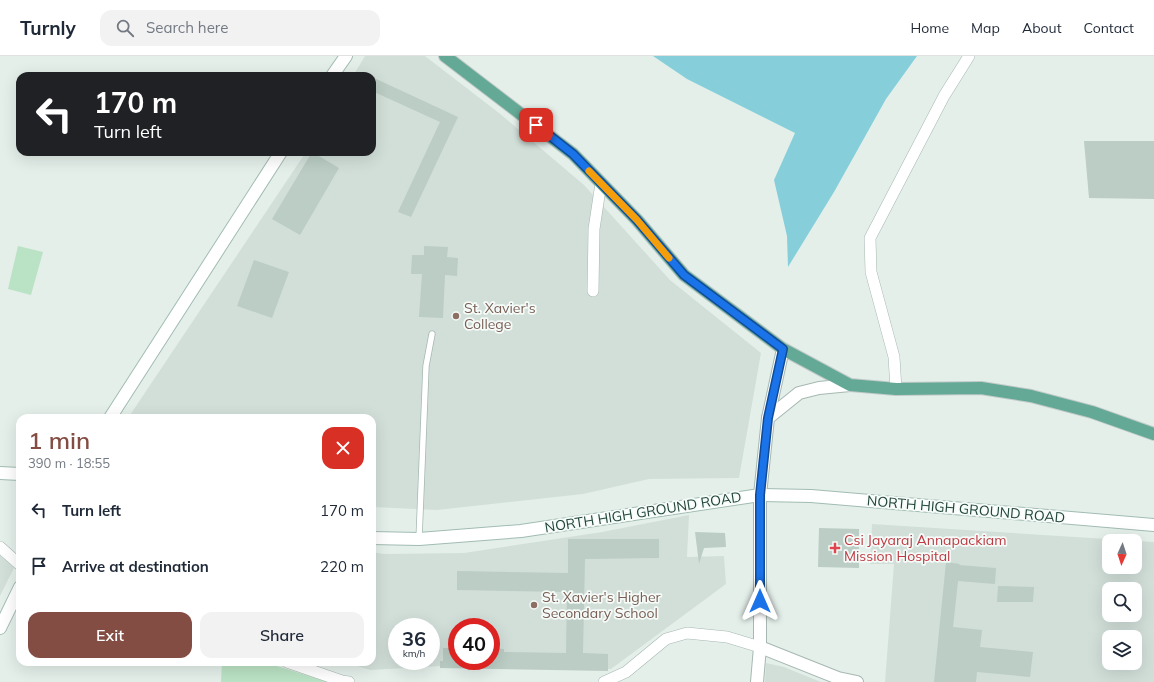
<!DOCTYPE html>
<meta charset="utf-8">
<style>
:root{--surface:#fff;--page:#f2f2f3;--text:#1f2937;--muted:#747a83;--line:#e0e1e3;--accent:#844d43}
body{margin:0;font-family:Mulish,sans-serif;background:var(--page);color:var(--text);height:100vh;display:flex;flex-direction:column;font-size:15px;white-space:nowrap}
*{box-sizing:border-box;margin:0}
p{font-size:13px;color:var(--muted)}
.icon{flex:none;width:22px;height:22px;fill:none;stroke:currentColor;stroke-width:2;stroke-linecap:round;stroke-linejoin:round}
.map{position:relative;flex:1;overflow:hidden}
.panel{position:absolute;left:16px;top:358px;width:360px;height:252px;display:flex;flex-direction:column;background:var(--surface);border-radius:12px;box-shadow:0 4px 16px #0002}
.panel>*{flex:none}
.guide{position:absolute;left:16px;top:16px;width:360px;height:84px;border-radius:12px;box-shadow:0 4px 16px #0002;background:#202124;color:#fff;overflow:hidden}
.needle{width:26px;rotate:183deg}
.fabs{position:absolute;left:1102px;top:478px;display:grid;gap:8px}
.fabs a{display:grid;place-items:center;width:40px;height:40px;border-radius:8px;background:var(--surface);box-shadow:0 4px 16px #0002;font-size:20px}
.speed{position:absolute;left:388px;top:562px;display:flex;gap:8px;font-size:20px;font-weight:700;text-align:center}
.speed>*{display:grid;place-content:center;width:52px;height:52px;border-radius:50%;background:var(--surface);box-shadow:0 4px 16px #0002;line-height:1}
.speed small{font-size:10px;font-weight:400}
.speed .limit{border:6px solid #d22;background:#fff;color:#111}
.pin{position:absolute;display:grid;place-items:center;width:34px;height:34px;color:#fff;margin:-17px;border-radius:8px;box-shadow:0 2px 6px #0006}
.me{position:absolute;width:44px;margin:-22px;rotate:0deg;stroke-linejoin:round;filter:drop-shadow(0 0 3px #0008)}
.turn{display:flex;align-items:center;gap:14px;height:84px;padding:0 12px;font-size:18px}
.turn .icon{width:52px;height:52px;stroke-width:2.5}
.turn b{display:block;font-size:28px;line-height:34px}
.round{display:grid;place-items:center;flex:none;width:42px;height:42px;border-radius:12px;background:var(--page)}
.headline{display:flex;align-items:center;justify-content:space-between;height:68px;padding:0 12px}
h1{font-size:24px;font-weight:600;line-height:30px;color:var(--accent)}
.cta{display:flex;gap:8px;margin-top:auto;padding:8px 12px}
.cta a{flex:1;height:46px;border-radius:12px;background:var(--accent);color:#fff;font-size:16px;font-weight:600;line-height:46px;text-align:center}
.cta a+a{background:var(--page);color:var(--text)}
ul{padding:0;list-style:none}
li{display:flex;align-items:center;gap:12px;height:56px;padding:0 12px}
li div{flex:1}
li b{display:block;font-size:15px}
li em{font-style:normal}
header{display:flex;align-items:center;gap:24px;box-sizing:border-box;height:56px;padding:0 20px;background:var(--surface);border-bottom:1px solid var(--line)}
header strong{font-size:19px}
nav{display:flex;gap:22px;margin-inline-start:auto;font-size:14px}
.search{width:280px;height:36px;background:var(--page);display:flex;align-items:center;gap:10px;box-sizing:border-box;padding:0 14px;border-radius:12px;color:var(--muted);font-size:15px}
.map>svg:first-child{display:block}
</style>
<header>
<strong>Turnly</strong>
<div class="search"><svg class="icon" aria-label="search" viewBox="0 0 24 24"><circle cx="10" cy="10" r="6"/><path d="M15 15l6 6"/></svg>Search here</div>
<nav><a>Home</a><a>Map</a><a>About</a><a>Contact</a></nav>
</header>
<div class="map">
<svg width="1154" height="626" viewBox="0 0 1154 626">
<rect width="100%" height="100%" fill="#e4efea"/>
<g fill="#d2dfd9" fill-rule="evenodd">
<path d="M365 0H425L499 57 584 129 670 224 761 297 739 422 649 423 583 438 437 454 372 451V362H128L306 96H372V20H353Z"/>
<path d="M689 459 687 501 724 500 726 528 611 613 442 610 370 614 345 606H372V496L384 498 464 497 602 476ZM397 571H431V605H397ZM457 571H491V605H457Z"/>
<path d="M872 468 1154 486V626H885L894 508H870ZM1109 485H1135V511H1109ZM1109 533H1135V559H1109ZM1109 581H1135V607H1109Z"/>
<path d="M0 498 14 512 0 540Z"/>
<path d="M766 607 784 611 821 626H765Z"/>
</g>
<g fill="#bae2c4">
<path d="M18 190 43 196 31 239 8 233Z"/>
<path d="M222 606H264L328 626H221Z"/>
</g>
<path fill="#86cfda" d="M653 0H917L886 43 834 136 788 211 787 180 774 124 795 77 687 23Z"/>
<g fill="#bbcdc5">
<path d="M372 21 458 61 411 161 398 156 440 66 372 35Z"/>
<path d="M1084 85H1154V143L1089 142Z"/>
<path d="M312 96 339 112 300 179 272 163Z"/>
<path d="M424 190 448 191 447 201 458 202 457 220 445 219 443 262 419 261 422 218H411L412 199H424Z"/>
<path d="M254 204 289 216 272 262 237 250Z"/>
<path d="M819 472 859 473V512L818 511Z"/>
<path d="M695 476 725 477 726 491 704 492 699 508Z"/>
<path d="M568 483H659V502L585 503 583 597 608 598V615L440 612V605H443V592H457V605H491V592L504 593V596L566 597 567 536 457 534V515L568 517Z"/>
<path d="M946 506 960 508 959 509 996 512 995 528 958 525 953 571 982 574 980 591 1033 596 1030 621 977 616 976 626H934Z"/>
<path d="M998 530 1034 531 1033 546H997Z"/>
</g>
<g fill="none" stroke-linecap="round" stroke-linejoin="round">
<defs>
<path id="service" d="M419 483 426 310 432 278"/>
<g id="minor">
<path d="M593 235 594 173 601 127"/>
<path d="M896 333 894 301 871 216 870 182 944 40 969 0"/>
<path d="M0 491 20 509"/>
<path d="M287 606 342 625 349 626"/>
<path d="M604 626 626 616 666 583 687 577 727 581 760 591"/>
</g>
<g id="tertiary">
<path d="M768 362 799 337 819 332 850 329"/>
<path d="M760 591 838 622 857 626"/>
<path d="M757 626 760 591V439L768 362 783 293"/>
</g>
<g id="secondary">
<path d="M332 20 346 0"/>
<path d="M110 362 281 96"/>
<path d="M0 417 20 418"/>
<path d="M372 482 419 483 521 475 760 439 811 440 1154 469"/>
<path d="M0 572 20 531"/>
</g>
<path id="primary" d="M445 0 573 98 637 164 684 219 783 293 850 329 896 333 981 332 1031 340 1092 356 1154 378"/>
</defs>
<use href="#service" stroke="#a6b8b1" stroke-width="7"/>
<use href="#minor" stroke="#a6b8b1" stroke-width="12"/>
<use href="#tertiary" stroke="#a6b8b1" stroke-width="14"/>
<use href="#secondary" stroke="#a1bcb2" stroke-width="14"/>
<use href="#primary" stroke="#c1cac8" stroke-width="14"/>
<use href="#service" stroke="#fff" stroke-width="5.5"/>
<use href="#minor" stroke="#fff" stroke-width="11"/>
<use href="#tertiary" stroke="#fff" stroke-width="12"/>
<use href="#secondary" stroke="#fff" stroke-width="12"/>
<use href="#primary" stroke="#63a996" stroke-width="12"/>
</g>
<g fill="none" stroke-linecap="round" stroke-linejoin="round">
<defs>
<path id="route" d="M536 69 573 98 637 164 684 219 783 293 768 362 760 439V545"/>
</defs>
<use href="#route" stroke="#114b97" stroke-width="10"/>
<use href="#route" stroke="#1a73e8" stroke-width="7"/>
<path stroke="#f59e0b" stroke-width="7" d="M589 115 637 164 669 202"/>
</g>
<g fill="#8d6e63" stroke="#f5fbf8" stroke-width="1.5">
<circle cx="456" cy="260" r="4"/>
<circle cx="534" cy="549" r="4"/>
</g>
<path fill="#e0444e" stroke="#f5fbf8" stroke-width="1.5" d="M833 486h4v4h4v4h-4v4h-4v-4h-4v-4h4z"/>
<g text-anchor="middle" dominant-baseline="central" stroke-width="3.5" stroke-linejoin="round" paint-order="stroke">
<g font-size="14" fill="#785e54" stroke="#f5fbf8" text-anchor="start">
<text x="464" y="252">St. Xavier's<tspan x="464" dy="16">College</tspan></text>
<text x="542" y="541">St. Xavier's Higher<tspan x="542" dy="16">Secondary School</tspan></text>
</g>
<g font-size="14" fill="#214339" stroke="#f5fbf8">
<text transform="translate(966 453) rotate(5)">NORTH HIGH GROUND ROAD</text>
<text transform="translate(643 456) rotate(-9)">NORTH HIGH GROUND ROAD</text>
</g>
<g font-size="14" fill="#be3a42" stroke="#f5fbf8" text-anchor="start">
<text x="844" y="484">Csi Jayaraj Annapackiam<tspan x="844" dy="16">Mission Hospital</tspan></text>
</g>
</g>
</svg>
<div class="fabs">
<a><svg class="needle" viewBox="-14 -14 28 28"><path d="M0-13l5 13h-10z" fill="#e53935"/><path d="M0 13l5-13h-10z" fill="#747a83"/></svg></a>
<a><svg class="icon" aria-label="search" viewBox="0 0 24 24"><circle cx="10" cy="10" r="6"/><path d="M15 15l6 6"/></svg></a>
<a><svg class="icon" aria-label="layers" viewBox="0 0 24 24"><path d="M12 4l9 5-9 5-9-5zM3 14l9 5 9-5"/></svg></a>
</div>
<div class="speed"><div>36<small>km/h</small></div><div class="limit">40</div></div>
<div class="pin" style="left:536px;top:69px;background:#d93025"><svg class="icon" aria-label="arrive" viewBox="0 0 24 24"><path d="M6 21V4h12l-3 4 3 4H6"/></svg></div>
<svg class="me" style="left:760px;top:545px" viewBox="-20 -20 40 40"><path d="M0-17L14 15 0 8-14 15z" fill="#1a73e8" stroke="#fff" stroke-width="4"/></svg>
<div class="guide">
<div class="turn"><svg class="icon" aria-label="left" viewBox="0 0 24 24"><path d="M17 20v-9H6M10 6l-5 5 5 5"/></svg><div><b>170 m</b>Turn left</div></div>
</div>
<section class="panel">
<div class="headline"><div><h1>1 min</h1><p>390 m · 18:55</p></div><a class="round" style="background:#d93025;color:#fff"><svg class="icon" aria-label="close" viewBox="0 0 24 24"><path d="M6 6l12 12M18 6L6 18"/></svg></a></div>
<ul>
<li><svg class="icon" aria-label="left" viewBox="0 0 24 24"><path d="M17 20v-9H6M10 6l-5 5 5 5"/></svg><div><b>Turn left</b></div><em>170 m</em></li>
<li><svg class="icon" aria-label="arrive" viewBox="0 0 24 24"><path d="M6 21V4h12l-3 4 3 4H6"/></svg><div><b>Arrive at destination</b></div><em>220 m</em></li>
</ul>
<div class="cta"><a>Exit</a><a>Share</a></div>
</section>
</div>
